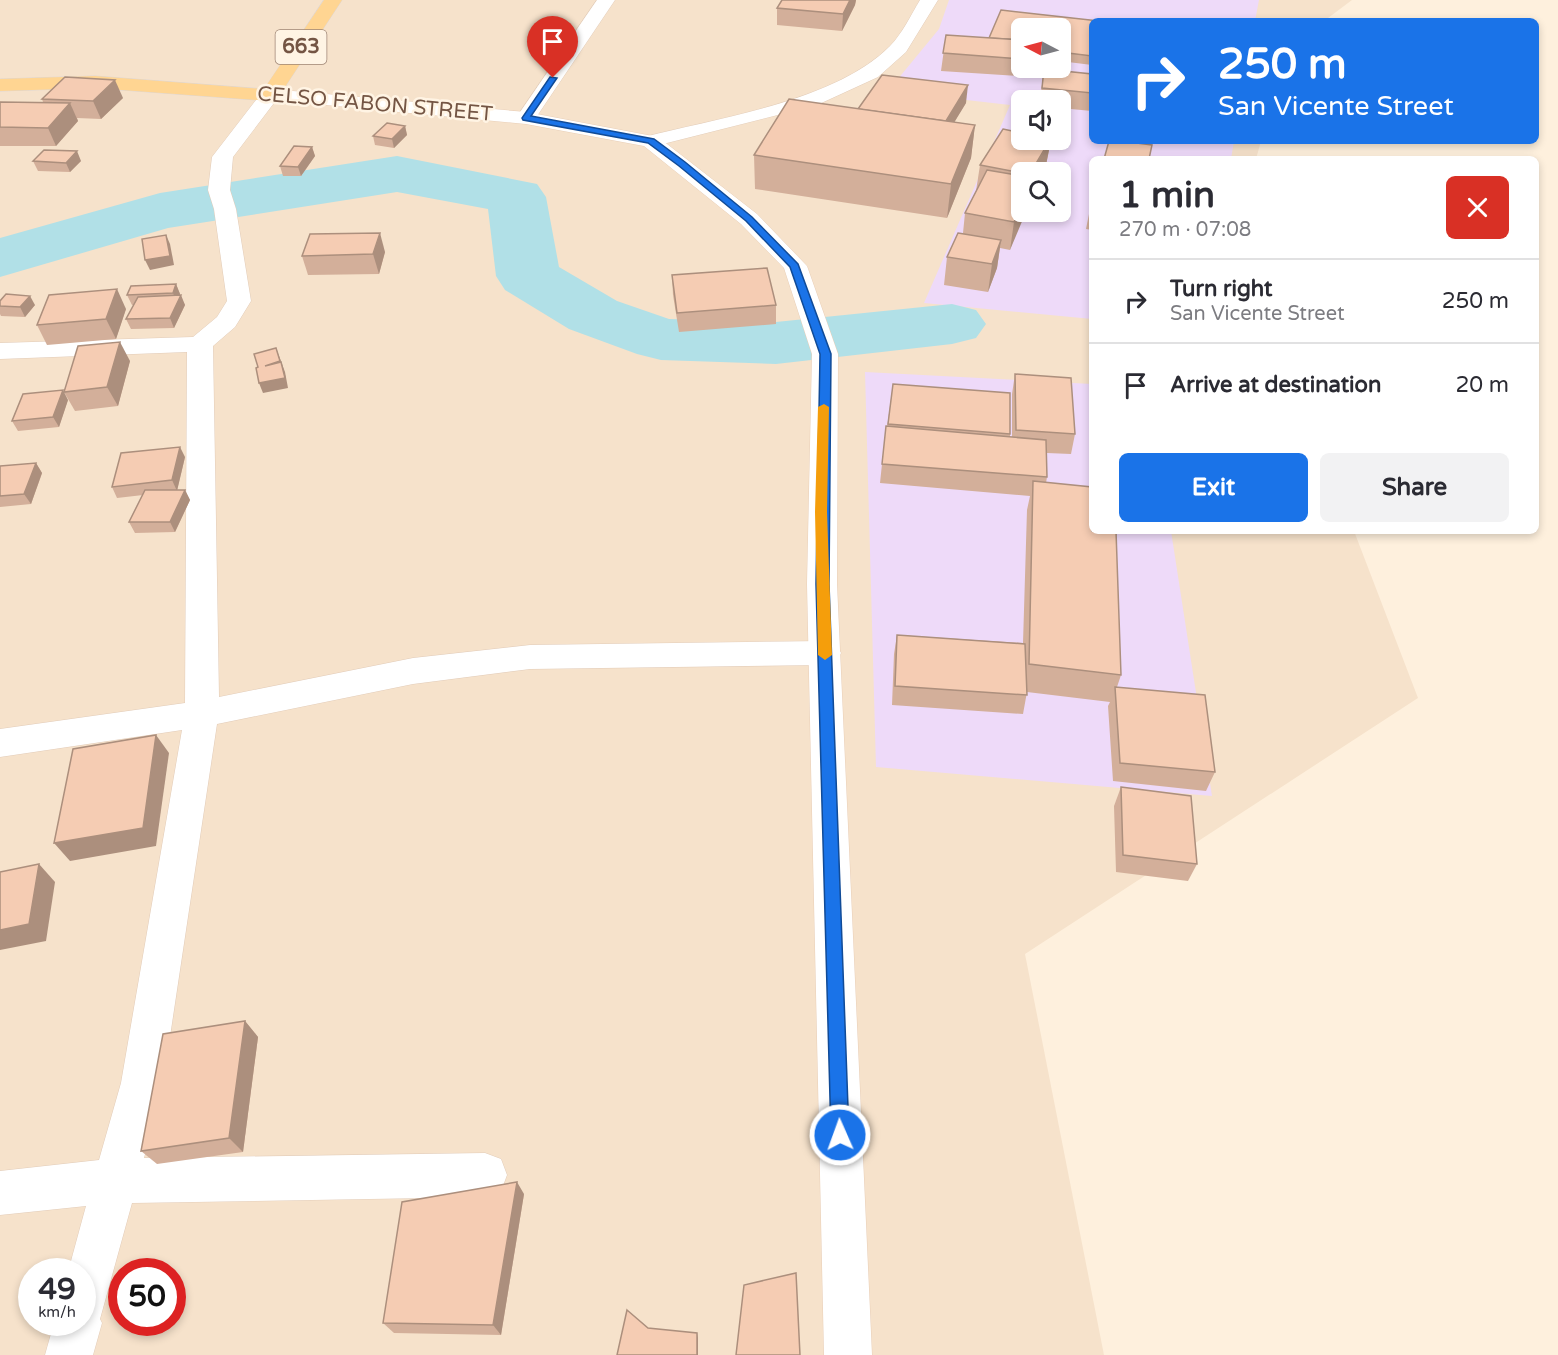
<!DOCTYPE html>
<meta charset="utf-8">
<style>
:root{--surface:#fff;--page:#f2f2f3;--text:#2b2b33;--muted:#7c7c81;--line:#e1e1e2;--accent:#1a73e8}
body{margin:0;font-family:"Varela Round",sans-serif;background:var(--page);color:var(--text);height:100vh;display:flex;flex-direction:column;font-size:22px;white-space:nowrap}
*{box-sizing:border-box;margin:0}
p{font-size:20px;color:var(--muted)}
.icon{flex:none;width:33px;height:33px;fill:none;stroke:currentColor;stroke-width:2;stroke-linecap:round;stroke-linejoin:round}
.map{position:relative;flex:1;overflow:hidden}
.details{position:absolute;left:1089px;top:156px;width:450px;height:378px;display:flex;flex-direction:column;background:var(--surface);border-radius:9px;box-shadow:0 3px 9px #0003}
.details>*{flex:none}
.banner{position:absolute;left:1089px;top:18px;width:450px;height:126px;border-radius:9px;box-shadow:0 3px 9px #0003;background:#1a73e8;color:#fff;overflow:hidden}
.needle{width:39px;rotate:276deg}
.tools{position:absolute;left:1011px;top:18px;display:grid;gap:12px}
.tools a{display:grid;place-items:center;width:60px;height:60px;border-radius:9px;background:var(--surface);box-shadow:0 3px 9px #0003;font-size:30px}
.speed{position:absolute;left:18px;top:1258px;display:flex;gap:12px;font-size:30px;font-weight:700;text-align:center}
.speed>*{display:grid;place-content:center;width:78px;height:78px;border-radius:50%;background:var(--surface);box-shadow:0 3px 9px #0003;line-height:1}
.speed small{font-size:15px;font-weight:400}
.speed .limit{border:9px solid #d22;background:#fff;color:#111}
.pin{position:absolute;display:grid;place-items:center;width:51px;height:51px;color:#fff;margin:-62px -26px;border-radius:50% 50% 50% 0;rotate:-45deg;box-shadow:0 0 6px #0007}
.pin .icon{rotate:45deg}
.me{position:absolute;width:66px;margin:-33px;rotate:358deg;stroke-linejoin:round;filter:drop-shadow(0 0 4px #0008)}
.turn{display:flex;align-items:center;gap:21px;height:126px;padding:0 30px;font-size:27px}
.turn .icon{width:78px;height:78px;stroke-width:2.5}
.turn b{display:block;font-size:42px;line-height:51px}
.round{display:grid;place-items:center;flex:none;width:63px;height:63px;border-radius:9px;background:var(--page)}
.overview{display:flex;align-items:center;justify-content:space-between;height:102px;padding:0 30px}
h1{font-size:36px;font-weight:800;line-height:45px}
.primary-button{display:flex;gap:12px;margin-top:auto;padding:12px 30px}
.primary-button a{flex:1;height:69px;border-radius:9px;background:var(--accent);color:#fff;font-size:24px;font-weight:800;line-height:69px;text-align:center}
.primary-button a+a{background:var(--page);color:var(--text)}
ul{padding:0;list-style:none}
li{display:flex;align-items:center;gap:18px;height:84px;padding:0 30px;border-top:2px solid var(--line)}
li div{flex:1}
li b{display:block;font-size:22px}
li em{font-style:normal}
.map>svg:first-child{display:block}
</style>
<div class="map">
<svg width="1558" height="1355" viewBox="0 0 1558 1355">
<rect width="100%" height="100%" fill="#fef0dd"/>
<path fill="#f6e2cb" fill-rule="evenodd" d="M0 0H1352L1324 21H1092V141H1261L1256 159H1092V531H1354L1418 698 1025 954 1104 1355H0ZM1022 28H1060V68H1022ZM1022 100H1060V140H1022ZM1022 172H1060V212H1022ZM32 1272H82V1323H32ZM122 1272H172V1323H122Z"/>
<g fill="#eedaf9" fill-rule="evenodd">
<path d="M949 0H1259L1255 21H1092V141H1234L1231 159H1092V319L924 303 1010 105 888 91 939 29ZM1022 28H1060V68H1022ZM1022 100H1060V140H1022ZM1022 172H1060V212H1022Z"/>
<path d="M865 372 1092 384V531H1171L1212 796 876 767Z"/>
</g>
<g fill="none" stroke-linecap="round" stroke-linejoin="round">
<path fill="#b1e0e7" fill-rule="evenodd" d="M397 156 537 184 546 197 559 267 617 301 669 319 776 322 952 304 976 310 986 324 976 338 952 344 776 364 661 360 637 354 569 329 505 290 496 276 488 209 397 192 168 228 0 277V238L160 193Z"/>
<defs>
<g id="street">
<path d="M597 0H615L533 122H519L516 118Z"/>
<path d="M920 0H938L906 52 878 77 817 105 651 147 644 145 641 141 644 137C718 118 836 101 890 46 902 34 911 15 920 0Z"/>
<path d="M270 89 277 91 280 95 233 157 230 190 236 209 251 301 235 327 213 346 219 697 413 658 530 645 825 641 836 644 841 653 836 662 825 665 530 669 413 684 217 724 163 1083 144 1158 485 1153 501 1159 507 1175 501 1191 485 1197 132 1203 100 1319 102 1323 93 1355H45L54 1323H82V1272H68L86 1206 0 1215V1171L99 1160 121 1083 182 730 0 757V729L185 703 187 352 0 359V343L193 337 217 317 227 301 214 209 208 190 212 157 263 91Z"/>
</g>
<path id="secondary" d="M270 89 526 112 658 137 757 214 807 266 838 354 837 584 872 1355H824L807 584 812 354 784 268 741 224 644 146 526 124 263 99 260 95 263 91Z"/>
<path id="primary" d="M324 0H342L277 99 270 101 95 88 0 91V79L95 76 264 89Z"/>
</defs>
<use href="#street" stroke="#e2ccb9" stroke-width="1"/>
<use href="#secondary" stroke="#e9cfb8" stroke-width="1"/>
<use href="#primary" stroke="#ded6d2" stroke-width="1"/>
<use href="#street" fill="#fff" fill-rule="evenodd"/>
<use href="#secondary" fill="#fff" fill-rule="evenodd"/>
<use href="#primary" fill="#ffd592" fill-rule="evenodd"/>
</g>
<g fill="#d3af9a">
<path d="M782 0H856L855 5 842 31 777 25V8Z"/>
<path d="M1001 10 1099 21H1092V65L1060 61V28H1022V68H1034L1033 77 941 71 946 35 989 38Z"/>
<path d="M1044 69 1092 74V111L1060 108V100H1040Z"/>
<path d="M123 98 101 119 77 118 78 121 56 146H0V102H43L42 99Z"/>
<path d="M966 103 954 122 975 125 971 158 947 218 755 189 754 155 858 109Z"/>
<path d="M405 126 407 135 394 148 375 145 373 136Z"/>
<path d="M1051 140 1046 165 1042 172H1022V212L1010 250 1000 248 997 268 988 292 944 285 947 257 963 233 965 213 976 191 980 165Z"/>
<path d="M312 147 315 156 301 176H283L280 166Z"/>
<path d="M33 161H81L70 172 38 171Z"/>
<path d="M1092 199V230L1086 229Z"/>
<path d="M385 252 379 274 308 275 302 256Z"/>
<path d="M672 275 776 305V324L679 332 673 295Z"/>
<path d="M176 284 180 294V296L185 305 174 328 131 329 126 319 134 305H132L127 295Z"/>
<path d="M0 301 35 305 25 317 1 316 0 314Z"/>
<path d="M126 309 116 339 47 345 37 325Z"/>
<path d="M130 361 118 406 75 411 64 392Z"/>
<path d="M1015 374 1075 434 1071 454 1047 453V477L1046 483 1121 675 1117 687 1215 772 1206 791 1113 781 1108 706 1110 702 1027 692 1023 714 892 705 894 654 897 635 1023 643 1027 510 1030 496 880 483 882 464 893 384 1010 434V437H1012V394Z"/>
<path d="M68 400 59 427 18 431 12 421Z"/>
<path d="M185 457 177 490H185L190 500 175 532 135 533 129 522 143 495 117 498 112 487Z"/>
<path d="M36 463 42 473 31 504 0 507V466Z"/>
<path d="M1121 787 1197 864 1188 881 1116 872 1114 806Z"/>
<path d="M245 1021 258 1037 243 1152 157 1164 141 1151Z"/>
<path d="M524 1194 501 1335 394 1333 383 1323Z"/>
</g>
<g fill="#ac8f7d">
<path d="M850 0H856L855 5 842 31 843 14Z"/>
<path d="M115 80 123 98 101 119 93 101Z"/>
<path d="M968 85 966 103 943 141 945 123Z"/>
<path d="M70 103 78 121 56 146 48 128Z"/>
<path d="M975 125 971 158 947 218 951 184Z"/>
<path d="M405 126 407 135 394 148 392 139Z"/>
<path d="M1051 140 1046 165 1042 172H1031Z"/>
<path d="M312 147 315 156 301 176 298 167Z"/>
<path d="M77 151 81 161 70 172 66 163Z"/>
<path d="M1022 205V212H1026L1010 250 1014 222Z"/>
<path d="M380 233 385 252 379 274 373 254Z"/>
<path d="M166 235 170 244 174 265 150 270 145 260Z"/>
<path d="M1001 240 997 268 988 292 992 264Z"/>
<path d="M176 284 180 294 177 303 173 293Z"/>
<path d="M117 289 126 309 116 339 106 319Z"/>
<path d="M181 295 185 305 174 328 170 318Z"/>
<path d="M30 296 35 305 25 317 20 307Z"/>
<path d="M120 342 130 361 118 406 107 387Z"/>
<path d="M276 348 285 372 288 388 263 393 259 383 269 376Z"/>
<path d="M63 390 68 400 59 427 53 417Z"/>
<path d="M180 447 185 457 177 491 172 480Z"/>
<path d="M36 463 42 473 31 504 24 494Z"/>
<path d="M185 490 190 500 175 532 170 522Z"/>
<path d="M156 735 169 753 156 846 70 861 54 843Z"/>
<path d="M39 864 55 882 46 941 0 950V930Z"/>
<path d="M245 1021 258 1037 243 1152 229 1138Z"/>
<path d="M517 1182 524 1194 501 1335 493 1325Z"/>
<path d="M697 1333 698 1338V1355H697Z"/>
</g>
<g fill="#f5ccb3" stroke="#ac8f7d" stroke-width="1.5">
<path d="M782 0H850L843 14 777 8Z"/>
<path d="M1001 10 1099 21H1092V56L1060 52V28H1022V40L989 38Z"/>
<path d="M946 35 1022 40V59L943 53Z"/>
<path d="M1044 69 1092 74V93L1042 88Z"/>
<path d="M882 75 968 85 946 121 858 109Z"/>
<path d="M65 77 115 80 93 101 42 99Z"/>
<path d="M789 99 975 125 951 184 754 155Z"/>
<path d="M0 102 70 103 48 128 0 127Z"/>
<path d="M387 123 405 126 392 139 373 136Z"/>
<path d="M1003 129 1022 133V140H1050L1031 172H1022V173L980 165Z"/>
<path d="M1109 141H1121L1152 145 1149 159H1104Z"/>
<path d="M294 146 312 147 298 167 280 166Z"/>
<path d="M44 150 77 151 66 163 33 161Z"/>
<path d="M987 170 1022 176V205L1014 222 965 213Z"/>
<path d="M380 233 373 254 302 256 310 234Z"/>
<path d="M958 233 1001 240 992 264 947 257Z"/>
<path d="M166 235 170 256 145 260 142 239Z"/>
<path d="M767 268 776 305 677 313 672 275Z"/>
<path d="M176 284 173 293 127 295 131 286Z"/>
<path d="M117 289 106 319 37 325 49 295Z"/>
<path d="M6 294 30 296 20 307 0 306V301Z"/>
<path d="M181 295 170 318 126 319 138 297Z"/>
<path d="M120 342 107 387 64 392 78 346Z"/>
<path d="M276 348 280 361 265 366 281 362 285 378 259 383 256 368 258 367 254 354Z"/>
<path d="M1015 374 1071 378 1075 434 1016 430Z"/>
<path d="M893 384 1010 393V434L888 424Z"/>
<path d="M63 390 53 417 12 421 23 394Z"/>
<path d="M886 426 1046 440 1047 477 882 464Z"/>
<path d="M180 447 172 480 112 487 121 453Z"/>
<path d="M36 463 24 494 0 496V466Z"/>
<path d="M1033 481 1092 487V531H1116L1121 675 1029 664Z"/>
<path d="M145 490H185L170 522H129Z"/>
<path d="M897 635 1025 644 1027 695 895 686Z"/>
<path d="M1115 687 1205 695 1215 772 1120 763Z"/>
<path d="M156 735 143 828 54 843 73 749Z"/>
<path d="M1121 787 1191 796 1197 864 1123 855Z"/>
<path d="M39 864 29 924 0 930V872Z"/>
<path d="M245 1021 229 1138 141 1151 163 1034Z"/>
<path d="M517 1182 493 1325 383 1323 402 1202Z"/>
<path d="M796 1273 800 1355H736L744 1285Z"/>
<path d="M627 1310 648 1328 697 1333V1355H617Z"/>
</g>
<path fill="#1a73e8" stroke="#114b97" stroke-width="1.5" d="M550 77 557 78 531 116 654 139 685 162 752 217 798 264 831 354 829 584 849 1135 847 1141 840 1144 834 1141 831 1135 816 584 820 354 790 267 746 221 679 166 648 143 523 120 522 118Z"/>
<path fill="#f59e0b" d="M824 404 829 407 827 512 832 655 825 660 818 655 815 512 818 407Z"/>
<g text-anchor="middle" dominant-baseline="central" stroke-width="5" stroke-linejoin="round" paint-order="stroke">
<rect fill="#fff4e4" stroke="#9e8574" stroke-width="1.5" x="275.5" y="30" width="51" height="34" rx="4.5"/>
<g font-size="20" font-weight="bold" fill="#745544">
<text x="301" y="47">663</text>
</g>
<g font-size="21" fill="#745544" stroke="#fff4e4">
<text transform="translate(375 104) rotate(5)">CELSO FABON STREET</text>
</g>
</g>
</svg>
<div class="tools">
<a><svg class="needle" viewBox="-14 -14 28 28"><path d="M0-13l5 13h-10z" fill="#e53935"/><path d="M0 13l5-13h-10z" fill="#7c7c81"/></svg></a>
<a><svg class="icon" aria-label="sound" viewBox="0 0 24 24"><path d="M4 9h4l5-4v14l-5-4H4zM17 9q2 3 0 6"/></svg></a>
<a><svg class="icon" aria-label="search" viewBox="0 0 24 24"><circle cx="10" cy="10" r="6"/><path d="M15 15l6 6"/></svg></a>
</div>
<div class="speed"><div>49<small>km/h</small></div><div class="limit">50</div></div>
<div class="pin" style="left:553px;top:78px;background:#d93025"><svg class="icon" aria-label="arrive" viewBox="0 0 24 24"><path d="M6 21V4h12l-3 4 3 4H6"/></svg></div>
<svg class="me" style="left:840px;top:1135px" viewBox="-20 -20 40 40"><circle r="17" fill="#1a73e8" stroke="#fff" stroke-width="3"/><path d="M0-11L8 9 0 5-8 9z" fill="#fff"/></svg>
<div class="banner">
<div class="turn"><svg class="icon" aria-label="right" viewBox="0 0 24 24"><path d="M7 20v-9h11M14 6l5 5-5 5"/></svg><div><b>250 m</b>San Vicente Street</div></div>
</div>
<section class="details">
<div class="overview"><div><h1>1 min</h1><p>270 m · 07:08</p></div><a class="round" style="background:#d93025;color:#fff"><svg class="icon" aria-label="close" viewBox="0 0 24 24"><path d="M6 6l12 12M18 6L6 18"/></svg></a></div>
<ul>
<li><svg class="icon" aria-label="right" viewBox="0 0 24 24"><path d="M7 20v-9h11M14 6l5 5-5 5"/></svg><div><b>Turn right</b><p>San Vicente Street</p></div><em>250 m</em></li>
<li><svg class="icon" aria-label="arrive" viewBox="0 0 24 24"><path d="M6 21V4h12l-3 4 3 4H6"/></svg><div><b>Arrive at destination</b></div><em>20 m</em></li>
</ul>
<div class="primary-button"><a>Exit</a><a>Share</a></div>
</section>
</div>
